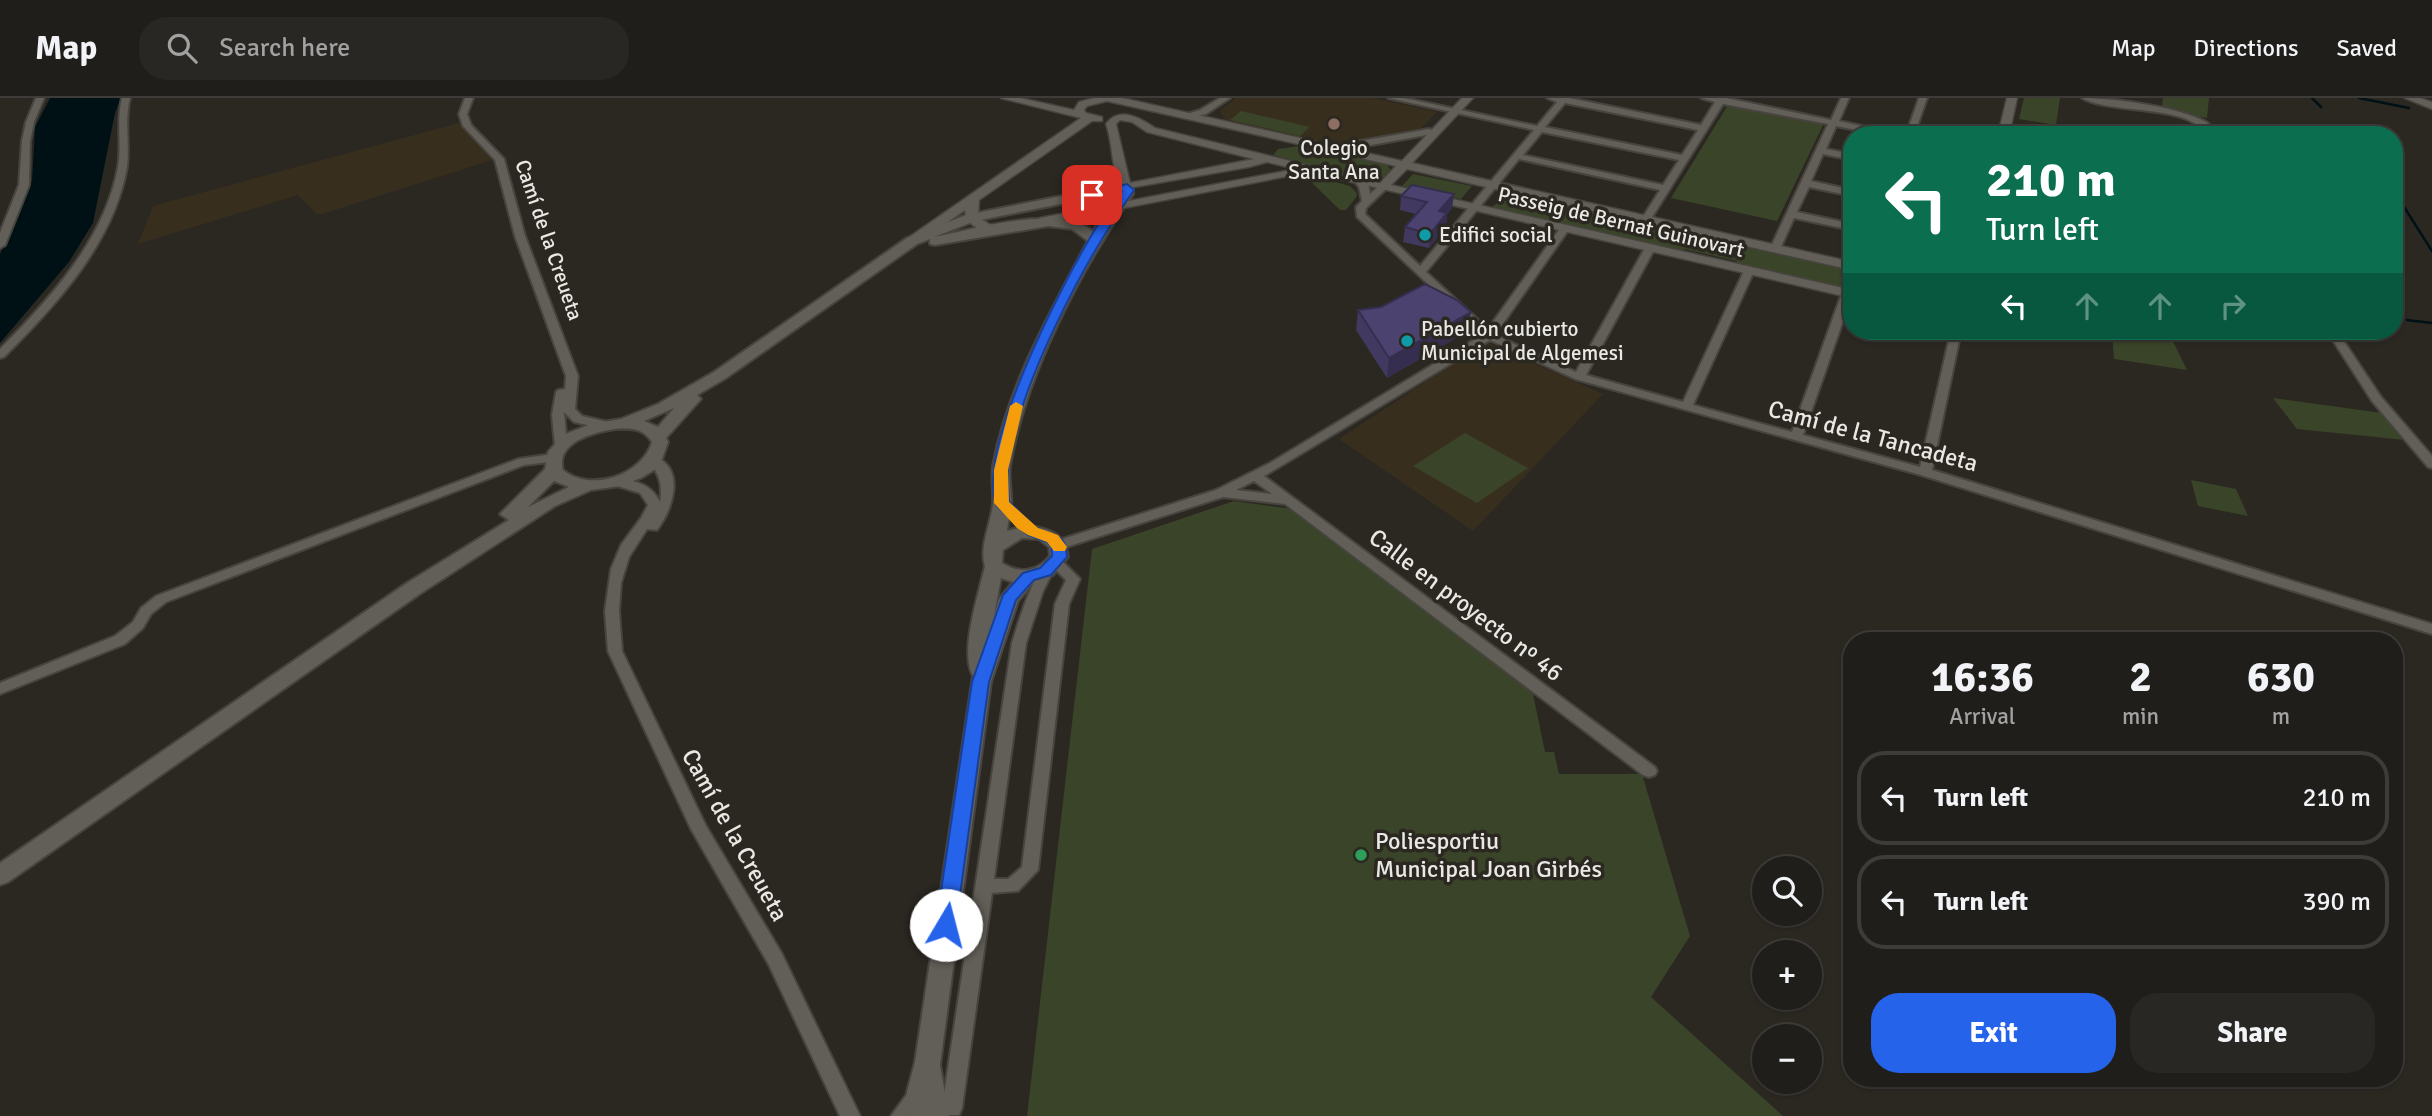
<!DOCTYPE html>
<meta charset="utf-8">
<style>
:root{--surface:#201e1a;--page:#282723;--text:#f1f3f6;--muted:#a2a2a2;--line:#3d3c39;--accent:#2563eb}
body{margin:0;font-family:Signika,sans-serif;background:var(--page);color:var(--text);height:100vh;display:flex;flex-direction:column;font-size:26px;white-space:nowrap}
*{box-sizing:border-box;margin:0}
p{font-size:23px;color:var(--muted)}
.icon{flex:none;width:38px;height:38px;fill:none;stroke:currentColor;stroke-width:2;stroke-linecap:round;stroke-linejoin:round}
.map{position:relative;flex:1;overflow:hidden}
.sheet{position:absolute;left:1843px;top:534px;width:560px;height:455px;display:flex;flex-direction:column;background:var(--surface);border-radius:28px;box-shadow:0 2px 5px #0004,0 0 0 2px var(--line)}
.sheet>*{flex:none}
.guide{position:absolute;left:1843px;top:28px;width:560px;height:214px;border-radius:28px;box-shadow:0 2px 5px #0004,0 0 0 2px var(--line);background:#0b6e4f;color:#fff;overflow:hidden}
.tools{position:absolute;left:1752px;top:758px;display:grid;gap:14px}
.tools a{display:grid;place-items:center;width:70px;height:70px;border-radius:50%;background:var(--surface);box-shadow:0 2px 5px #0004,0 0 0 2px var(--line);font-size:35px}
.pin{position:absolute;display:grid;place-items:center;width:60px;height:60px;color:#fff;margin:-30px;border-radius:14px;box-shadow:0 4px 10px #0006}
.me{position:absolute;width:77px;margin:-38px;rotate:8deg;stroke-linejoin:round;filter:drop-shadow(0 0 5px #0008)}
.turn{display:flex;align-items:center;gap:24px;height:147px;padding:0 28px;font-size:32px}
.turn .icon{width:91px;height:91px;stroke-width:2.5}
.turn b{display:block;font-size:49px;line-height:60px}
.lanes{display:flex;align-items:center;height:66px;padding:0 28px;background:#0003;justify-content:center;gap:35px;direction:ltr}
.lanes .off{opacity:.35}
.eta{display:flex;justify-content:space-evenly;align-items:center;height:119px;text-align:center}
.eta b{font-size:42px;font-weight:700;line-height:49px}
.action{display:flex;gap:14px;margin-top:auto;padding:14px 28px}
.action a{flex:1;height:80px;border-radius:28px;background:var(--accent);color:#fff;font-size:28px;font-weight:700;line-height:80px;text-align:center}
.action a+a{background:var(--page);color:var(--text)}
ul{padding:0;list-style:none}
li{display:flex;align-items:center;gap:21px;height:94px;margin:0 14px 10px;padding:0 14px;border:4px solid var(--line);border-radius:28px}
li div{flex:1}
li b{display:block;font-size:26px}
li em{font-style:normal}
header{display:flex;align-items:center;gap:42px;box-sizing:border-box;height:98px;padding:0 35px;background:var(--surface);border-bottom:2px solid var(--line)}
header strong{font-size:33px}
nav{display:flex;gap:38px;margin-inline-start:auto;font-size:24px}
.search{width:490px;height:63px;background:var(--page);display:flex;align-items:center;gap:18px;box-sizing:border-box;padding:0 24px;border-radius:28px;color:var(--muted);font-size:26px}
.map>svg:first-child{display:block}
</style>
<header>
<strong>Map</strong>
<div class="search"><svg class="icon" aria-label="search" viewBox="0 0 24 24"><circle cx="10" cy="10" r="6"/><path d="M15 15l6 6"/></svg>Search here</div>
<nav><a>Map</a><a>Directions</a><a>Saved</a></nav>
</header>
<div class="map">
<svg width="2432" height="1018" viewBox="0 0 2432 1018">
<rect width="100%" height="100%" fill="#2b2822"/>
<g fill="#382e1e">
<path d="M1236 0H1373L1437 14 1421 30 1333 47 1226 22 1220 13Z"/>
<path d="M459 25 492 62 322 116H317L298 97 138 146 153 108Z"/>
<path d="M1486 244 1603 296 1473 433 1339 341Z"/>
</g>
<g fill="#3a4428">
<path d="M2024 0H2060L2056 27 2019 21Z"/>
<path d="M2163 0H2209L2207 20 2162 12Z"/>
<path d="M1728 7 1824 25 1777 123 1671 100Z"/>
<path d="M1241 13 1310 29 1300 38 1230 22Z"/>
<path d="M1300 48 1387 67 1391 72 1383 80 1370 83 1273 57 1278 51Z"/>
<path d="M1413 76 1472 88 1461 101 1402 88Z"/>
<path d="M1316 79 1350 88 1356 94 1357 98 1346 112H1340L1309 82Z"/>
<path d="M1507 93 1851 170V194L1736 168 1737 163 1684 151 1681 156 1490 112Z"/>
<path d="M2112 233H2168L2187 272 2114 261Z"/>
<path d="M2273 300 2382 315 2405 342 2297 331Z"/>
<path d="M1465 335 1528 370 1477 405 1413 368Z"/>
<path d="M2191 382 2236 391 2248 418 2198 408Z"/>
<path d="M1234 403 1293 411 1532 591 1545 654H1554L1559 676H1642L1690 838 1651 899 1783 1018H1027L1092 451Z"/>
</g>
<path fill="#001116" d="M50 0H121L115 15 93 125 69 164 0 245V156L32 83 35 29Z"/>
<g fill="none" stroke-linecap="round" stroke-linejoin="round">
<g stroke="#001116" stroke-width="2.5">
<path d="M2312 0 2321 9"/>
<path d="M2359 0 2409 10"/>
<path d="M2394 93 2432 153"/>
<path d="M2407 222 2432 225"/>
</g>
<defs>
<g id="minor">
<path d="M36 0H44L34 24 30 43 29 87 5 147 0 150V135L19 87 22 43 26 24Z"/>
<path d="M122 0H130C124 23 130 46 127 69 114 145 56 207 4 259L0 260V251C50 201 105 141 118 69 122 46 116 23 122 0Z"/>
<path d="M465 0H473L467 16 471 27 504 61 525 138 578 278 575 311 582 318 608 324 610 327 604 331 574 324 564 314 567 348 565 351 561 352 555 348 552 317 556 294 558 292 565 291 566 278 515 138 495 62 463 28 459 16Z"/>
<path d="M1220 0H1230L1206 16 1188 20 1184 17 1200 12Z"/>
<path d="M1388 0H1404L1537 28 1557 4 1547 0H1569L1701 27 1715 4 1701 0H1726L1831 22 1841 0H1849L1839 23 1902 37H1883L1836 28 1826 51 1852 56V62L1823 56 1811 83 1852 92V98L1809 89 1797 114 1852 126V132L1794 120 1780 151 1771 153 1770 151 1828 26 1723 6 1649 124 1641 122 1660 92 1519 61 1426 174 1488 231 1561 129H1567L1569 131 1495 237 1576 274 1645 150 1654 148 1655 150 1586 277 1683 304 1744 173 1745 171H1753L1754 173 1693 307 1792 334 1842 195 1847 192 1851 193 1852 197 1803 337 1920 369 1951 233H1961L1932 372 2432 526V536L1921 377 1575 281 1490 242 1264 378 1655 669 1657 673 1655 677 1649 679 1643 677 1285 406 1223 399 1063 450H1053L1051 447 1053 444 1216 392 1270 365 1482 237 1357 119 1356 109 1362 103 1359 89 1354 83 1362 81 1369 89 1370 96 1380 87H1386V91L1366 110 1365 116 1420 168 1534 32ZM1565 5 1698 32 1682 57 1545 29ZM1542 34 1679 62 1663 87 1523 57ZM1254 383 1272 396 1236 392Z"/>
<path d="M1919 0H1927L1914 37H1906Z"/>
<path d="M2082 0C2113 0 2180 9 2206 24 2211 27 2213 32 2216 37H2207C2188 5 2112 17 2082 0Z"/>
<path d="M1429 31 1432 32V36L1332 54 1328 51 1332 48Z"/>
<path d="M2327 233H2337L2381 299 2432 358V370L2428 369 2372 303Z"/>
<path d="M553 356 557 357 559 360 557 363 524 367 166 504 151 516 143 530 125 546 0 596V585L115 538 133 524 141 510 156 498 518 361Z"/>
<path d="M654 358C687 371 672 412 657 432L647 431 629 459 621 485 619 513 622 553 706 728 782 856 860 1018H840L769 867 691 731 608 553 605 513 611 471 621 447 641 420 648 407 640 395 611 386 609 383 615 379C634 383 651 385 660 404 663 386 659 376 648 362Z"/>
<path d="M1056 461 1061 462 1080 481 1069 506 1038 772 1018 793 992 795 962 1010 959 1017H945L942 1010 1012 545C1020 519 1028 493 1041 470H1051L1053 473 1043 493 1026 545 994 781H1008L1022 769 1055 506 1066 482 1049 465Z"/>
<path d="M917 989 924 992 927 998 913 1018H891L910 992Z"/>
</g>
<g id="tertiary">
<path d="M1001 0H1020L1074 12 1079 4 1094 0H1122L1402 63 1462 0H1473L1412 65 1852 164V172L1407 71 1391 87 1852 192V200L1309 74 1036 127 1034 124 1040 120 1296 71 1267 64 1249 69 1123 91C1110 71 1114 48 1106 26 1119 8 1139 19 1155 30L1380 85 1396 68 1107 3 1087 8 1084 12 1086 15 1102 19V23H1092L979 102 978 119 989 126 1000 128V134C985 136 966 129 965 112L916 146H908V140L1081 20ZM1120 22 1132 24 1147 34 1254 61 1130 85 1116 26Z"/>
<path d="M2007 0H2017L2009 37H1998Z"/>
<path d="M2405 0H2420L2432 4V11Z"/>
</g>
<path id="secondary" d="M1127 85 1133 89V96C1081 171 1025 278 1010 368 1008 381 1012 394 1011 406 1010 415 1008 424 1007 433 1031 425 1065 428 1068 459L1053 477 1034 484 1018 503 991 584 940 967 949 1018H905L907 994 915 964 973 578C959 554 979 495 985 468 979 449 991 425 993 406 994 393 991 380 993 368 1008 287 1050 215 1088 143L1072 131 1048 128 935 147 930 146V141L917 146 726 280 697 297 701 301 666 340 668 344 662 361 654 372 641 380 620 388 591 392 555 408 421 495 8 784 0 787V765L407 485 509 422 500 416 545 371 548 354 563 337 591 326 621 321 658 306 714 274 907 140 966 117ZM1121 94 1093 133C1057 106 976 131 934 139L975 123ZM674 310 658 329 644 323ZM615 331C630 330 643 330 652 344 642 377 591 395 563 372 555 344 595 334 615 331ZM554 383 569 389 528 409ZM1022 440 1039 441 1049 449 1050 458C1037 474 1019 476 1002 465L1003 452ZM1001 480 1013 484 999 501 994 518Z"/>
</defs>
<use href="#minor" stroke="#47443f" stroke-width="4"/>
<use href="#tertiary" stroke="#47443f" stroke-width="3"/>
<use href="#secondary" stroke="#47443f" stroke-width="4"/>
<use href="#minor" fill="#625f58" fill-rule="evenodd"/>
<use href="#tertiary" fill="#625f58" fill-rule="evenodd"/>
<use href="#secondary" fill="#625f58" fill-rule="evenodd"/>
</g>
<g fill="#41395f">
<path d="M1454 96 1452 110 1447 116 1446 130 1429 150 1403 144 1405 129 1416 116 1400 112 1401 98Z"/>
<path d="M1381 209 1468 233 1387 280 1356 232 1358 212Z"/>
</g>
<g fill="#352e4e">
<path d="M1454 96 1452 110 1447 116 1446 130 1429 150 1430 136 1439 113Z"/>
<path d="M1471 214 1468 233 1387 280 1389 260Z"/>
</g>
<g fill="#4c426f" stroke="#352e4e" stroke-width="2">
<path d="M1412 87 1454 96 1439 113 1447 115 1430 136 1405 129 1427 104 1401 98Z"/>
<path d="M1425 186 1457 202 1471 214 1389 260 1358 212 1381 209Z"/>
</g>
<path fill="#2563eb" stroke="#184099" stroke-width="2" d="M1127 86 1134 92C1086 160 1017 288 1008 371 1007 382 1009 393 1009 404 1018 412 1028 424 1038 431 1056 441 1065 433 1067 459L1051 477 1034 482 1016 502 989 584 956 827 953 833 946 835 939 833 936 827 972 584 1003 497 1023 475 1040 470 1052 458 1051 448 1047 444 1028 437 997 408C973 356 1064 183 1094 133 1102 120 1112 107 1121 94L1092 100 1086 97Z"/>
<path fill="#f59e0b" d="M1016 304 1023 308 1008 372 1009 404 1038 430 1058 437 1067 449 1065 453H1054L1047 444 1028 437 1017 430 994 405V372L1010 308Z"/>
<circle fill="#8d6e63" stroke="#2b2822" stroke-width="2.5" cx="1334" cy="26" r="7"/>
<g fill="#0f9aa8" stroke="#2b2822" stroke-width="2.5">
<circle cx="1425" cy="137" r="7"/>
<circle cx="1407" cy="243" r="7"/>
</g>
<circle fill="#2e9e5b" stroke="#2b2822" stroke-width="2.5" cx="1361" cy="757" r="7"/>
<g text-anchor="middle" dominant-baseline="central" stroke-width="7" stroke-linejoin="round" paint-order="stroke">
<g font-size="21" fill="#eae8e4" stroke="#2b2822" text-anchor="start">
<text x="1334" y="50" text-anchor="middle">Colegio<tspan x="1334" dy="24">Santa Ana</tspan></text>
<text x="1439" y="137">Edifici social</text>
<text x="1421" y="231">Pabellón cubierto<tspan x="1421" dy="24">Municipal de Algemesi</tspan></text>
</g>
<g font-size="21" fill="#eae8e4" stroke="#2b2822">
<text transform="translate(1621 124) rotate(13)">Passeig de Bernat Guinovart</text>
<text transform="translate(549 142) rotate(71)">Camí de la Creueta</text>
</g>
<g font-size="24" fill="#eae8e4" stroke="#2b2822">
<text transform="translate(1873 338) rotate(15)">Camí de la Tancadeta</text>
<text transform="translate(1466 507) rotate(37)">Calle en proyecto nº 46</text>
<text transform="translate(735 737) rotate(61)">Camí de la Creueta</text>
</g>
<g font-size="24" fill="#eae8e4" stroke="#2b2822" text-anchor="start">
<text x="1375" y="743">Poliesportiu<tspan x="1375" dy="28">Municipal Joan Girbés</tspan></text>
</g>
</g>
</svg>
<div class="tools">
<a><svg class="icon" aria-label="search" viewBox="0 0 24 24"><circle cx="10" cy="10" r="6"/><path d="M15 15l6 6"/></svg></a>
<a>+</a>
<a>−</a>
</div>
<div class="pin" style="left:1092px;top:97px;background:#d93025"><svg class="icon" aria-label="arrive" viewBox="0 0 24 24"><path d="M6 21V4h12l-3 4 3 4H6"/></svg></div>
<svg class="me" style="left:946px;top:827px" viewBox="-20 -20 40 40"><circle r="19" fill="#fff"/><path d="M0-13L10 11 0 6-10 11z" fill="#2563eb"/></svg>
<div class="guide">
<div class="turn"><svg class="icon" aria-label="left" viewBox="0 0 24 24"><path d="M17 20v-9H6M10 6l-5 5 5 5"/></svg><div><b>210 m</b>Turn left</div></div>
<div class="lanes"><svg class="icon" aria-label="left" viewBox="0 0 24 24"><path d="M17 20v-9H6M10 6l-5 5 5 5"/></svg><svg class="icon off" aria-label="ahead" viewBox="0 0 24 24"><path d="M12 20V5M6 11l6-6 6 6"/></svg><svg class="icon off" aria-label="ahead" viewBox="0 0 24 24"><path d="M12 20V5M6 11l6-6 6 6"/></svg><svg class="icon off" aria-label="right" viewBox="0 0 24 24"><path d="M7 20v-9h11M14 6l5 5-5 5"/></svg></div>
</div>
<section class="sheet">
<div class="eta">
<div><b>16:36</b><p>Arrival</p></div>
<div><b>2</b><p>min</p></div>
<div><b>630</b><p>m</p></div>
</div>
<ul>
<li><svg class="icon" aria-label="left" viewBox="0 0 24 24"><path d="M17 20v-9H6M10 6l-5 5 5 5"/></svg><div><b>Turn left</b></div><em>210 m</em></li>
<li><svg class="icon" aria-label="left" viewBox="0 0 24 24"><path d="M17 20v-9H6M10 6l-5 5 5 5"/></svg><div><b>Turn left</b></div><em>390 m</em></li>
</ul>
<div class="action"><a>Exit</a><a>Share</a></div>
</section>
</div>
